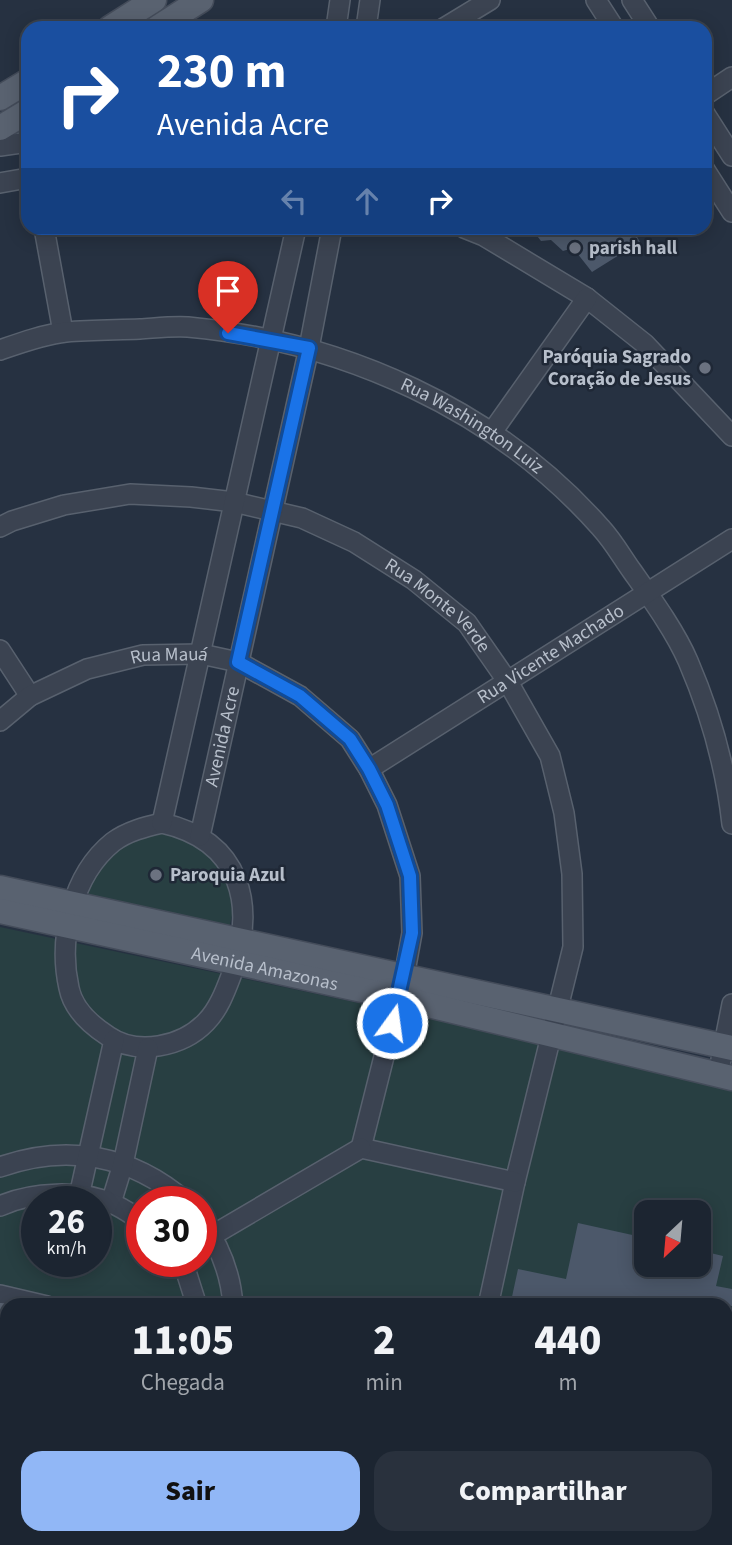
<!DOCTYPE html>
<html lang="pt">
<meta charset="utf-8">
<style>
:root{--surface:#1c2531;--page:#29313d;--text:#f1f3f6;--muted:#a0a5ab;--line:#3a424d;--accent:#91b7f6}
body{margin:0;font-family:"Source Sans 3",sans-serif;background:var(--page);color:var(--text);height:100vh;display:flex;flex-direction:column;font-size:26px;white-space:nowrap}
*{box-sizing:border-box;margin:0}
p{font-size:23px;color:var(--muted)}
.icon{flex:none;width:38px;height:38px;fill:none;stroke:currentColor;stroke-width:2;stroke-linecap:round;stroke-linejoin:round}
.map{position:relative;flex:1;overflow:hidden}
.sheet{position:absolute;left:0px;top:1298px;width:733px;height:247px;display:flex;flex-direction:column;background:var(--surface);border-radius:21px 21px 0 0;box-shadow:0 4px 18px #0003,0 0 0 2px var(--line)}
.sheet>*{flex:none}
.hud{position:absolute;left:21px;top:21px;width:691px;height:214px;border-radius:21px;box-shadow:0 4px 18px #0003,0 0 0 2px var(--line);background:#1a4fa0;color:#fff;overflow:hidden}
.needle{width:46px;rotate:206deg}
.tools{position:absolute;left:634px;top:1200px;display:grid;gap:14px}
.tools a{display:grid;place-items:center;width:77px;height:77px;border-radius:14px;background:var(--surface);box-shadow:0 4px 18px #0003,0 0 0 2px var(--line);font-size:35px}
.speed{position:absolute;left:21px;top:1186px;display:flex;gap:14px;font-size:35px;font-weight:700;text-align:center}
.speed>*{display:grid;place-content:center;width:91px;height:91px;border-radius:50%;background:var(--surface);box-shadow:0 4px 18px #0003,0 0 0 2px var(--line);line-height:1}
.speed small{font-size:18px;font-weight:400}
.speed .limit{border:10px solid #d22;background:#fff;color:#111}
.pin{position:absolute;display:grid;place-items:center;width:60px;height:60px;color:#fff;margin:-72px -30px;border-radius:50% 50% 50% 0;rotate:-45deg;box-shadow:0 0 7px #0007}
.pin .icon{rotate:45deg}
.me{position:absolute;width:77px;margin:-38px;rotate:14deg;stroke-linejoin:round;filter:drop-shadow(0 0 5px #0008)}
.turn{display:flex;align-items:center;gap:24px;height:147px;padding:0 21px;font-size:32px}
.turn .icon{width:91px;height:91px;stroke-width:2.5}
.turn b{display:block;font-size:49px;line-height:60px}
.lanes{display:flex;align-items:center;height:66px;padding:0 21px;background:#0003;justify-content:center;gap:35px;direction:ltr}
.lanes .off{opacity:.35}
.eta{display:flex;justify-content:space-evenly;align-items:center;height:119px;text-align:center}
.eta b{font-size:42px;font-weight:800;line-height:49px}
.action{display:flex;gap:14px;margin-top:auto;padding:14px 21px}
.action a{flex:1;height:80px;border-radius:21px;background:var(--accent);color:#111;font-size:28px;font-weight:800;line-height:80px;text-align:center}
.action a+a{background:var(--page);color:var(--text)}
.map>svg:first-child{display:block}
</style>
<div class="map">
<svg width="732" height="1545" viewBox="0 0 732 1545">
<rect width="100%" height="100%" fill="#263141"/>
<g fill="#283f42" fill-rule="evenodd">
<path d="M163 830 198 840 220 860 235 902 229 929 86 894 94 873 116 848Z"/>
<path d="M0 927 732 1082V1474L726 1473V1306H7L0 1314ZM37 1202H96V1262H37ZM142 1202H201V1262H142ZM646 1213H698V1265H646Z"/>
<path d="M0 1498 7 1499V1538H180L207 1545H0Z"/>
</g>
<g fill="#4c586a">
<path d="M531 228H632L640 242 592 272 573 248 563 251 551 240 541 241Z"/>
<path d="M578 1223 646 1238V1265H698V1250L723 1256 716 1286 732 1289V1306H510L518 1269 566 1279Z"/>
</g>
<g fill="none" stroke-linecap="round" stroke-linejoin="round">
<defs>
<g id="minor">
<path d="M596 0 614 28"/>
<path d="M632 0 650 28"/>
<path d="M336 28 340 0"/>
<path d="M366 28 370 0"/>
<path d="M444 28 490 0"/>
<path d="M705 95 732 77"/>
<path d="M705 114 732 156"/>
<path d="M0 146 28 142"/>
<path d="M705 170 732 212"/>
<path d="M0 183 28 178"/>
<path d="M44 228 63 332"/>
<path d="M464 228 484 236 587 298 645 344 732 436"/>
<path id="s1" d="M0 350C20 343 45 334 66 332 91 330 116 330 140 329 156 328 172 326 188 327 343 341 497 410 601 528 613 541 622 557 632 571 651 598 675 631 688 661 710 712 726 769 732 824"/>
<path d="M492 432 587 298"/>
<path id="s2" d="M0 527 12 521 64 505 130 494 191 497 234 502 302 518 354 542 414 580 467 623 508 682 550 756 564 813 572 874 573 947 515 1182 488 1306"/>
<path d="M0 650 30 696"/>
<path id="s3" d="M0 721 30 696 87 669 143 655 201 654 238 662 300 696 350 739 369 769 387 805 410 876 412 933 404 977 361 1148 515 1182"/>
<path id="s4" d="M369 769 732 539"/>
<path d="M162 823C242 841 257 906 231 976 225 992 218 1010 206 1022 182 1047 137 1056 108 1036 91 1025 73 1009 69 988 58 939 72 875 113 842 128 831 145 827 162 823Z"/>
<path d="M162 823 296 228"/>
<path id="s5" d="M200 836 309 348 332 228"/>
<path d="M718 1075 732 1004"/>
<path d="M0 1167C67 1143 132 1155 186 1202"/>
<path d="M79 1196 114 1040"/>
<path d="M111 1203 123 1164 148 1048"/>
<path d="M0 1206C31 1192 81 1189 113 1204 123 1208 132 1215 142 1221"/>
<path d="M201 1220C220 1246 231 1274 233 1306"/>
<path d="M201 1242 361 1148"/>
<path d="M183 1262 197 1306"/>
<path d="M0 1295 47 1306"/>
<path d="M726 1450 732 1451"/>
<path d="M1 1545 7 1527"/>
<path d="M45 1545 47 1538"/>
<path d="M270 1545 272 1538"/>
</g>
<g id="major">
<path d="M110 28 154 0"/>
<path d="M157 28 201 0"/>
<path d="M0 98 28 81"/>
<path d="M0 128 28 111"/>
<path d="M0 888 732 1048"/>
<path id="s6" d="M0 911 399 998 732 1078"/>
<path d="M0 1315 7 1316"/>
<path d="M0 1460 7 1462"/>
<path d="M726 1469 732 1470"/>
<path d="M0 1490 7 1491"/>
<path d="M221 1538 254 1545"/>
<path d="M321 1538 350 1545"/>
</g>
</defs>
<use href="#minor" stroke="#58616e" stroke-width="22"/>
<use href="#major" stroke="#444c5a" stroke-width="27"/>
<use href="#minor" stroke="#3b4351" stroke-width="19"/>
<use href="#major" stroke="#596270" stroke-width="24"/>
</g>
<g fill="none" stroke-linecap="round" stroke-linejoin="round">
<defs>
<path id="route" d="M228 333 309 348 238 662 300 696 350 739 369 769 387 805 410 876 412 933 392 1023"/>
</defs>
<use href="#route" stroke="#114b97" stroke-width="18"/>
<use href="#route" stroke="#1a73e8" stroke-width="12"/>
</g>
<g fill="#6b7280" stroke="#1f2836" stroke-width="2.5">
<circle cx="575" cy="248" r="7"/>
<circle cx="705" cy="368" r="7"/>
<circle cx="156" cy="875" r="7"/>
</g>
<g text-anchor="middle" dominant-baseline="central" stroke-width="5" stroke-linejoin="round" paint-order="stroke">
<g font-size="19" font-weight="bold" fill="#b7bfcb" stroke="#1f2836" text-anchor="start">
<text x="589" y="248">parish hall</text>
<text x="691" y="357" text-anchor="end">Paróquia Sagrado<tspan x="691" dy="22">Coração de Jesus</tspan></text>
<text x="170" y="875">Paroquia Azul</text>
</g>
<g font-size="19" fill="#b7bfcb" stroke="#1f2836">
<text stroke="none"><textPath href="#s1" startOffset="495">Rua Washington Luiz</textPath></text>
<text stroke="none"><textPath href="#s2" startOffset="472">Rua Monte Verde</textPath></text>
<text stroke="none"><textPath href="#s4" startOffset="215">Rua Vicente Machado</textPath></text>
<text stroke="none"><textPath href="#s3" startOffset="186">Rua Mauá</textPath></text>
<text stroke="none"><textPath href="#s5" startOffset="102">Avenida Acre</textPath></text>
<text stroke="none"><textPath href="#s6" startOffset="271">Avenida Amazonas</textPath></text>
</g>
</g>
</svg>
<div class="tools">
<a><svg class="needle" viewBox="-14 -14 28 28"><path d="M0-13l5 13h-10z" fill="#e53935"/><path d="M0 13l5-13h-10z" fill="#a0a5ab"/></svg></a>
</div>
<div class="speed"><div>26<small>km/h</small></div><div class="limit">30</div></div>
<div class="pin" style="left:228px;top:333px;background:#d93025"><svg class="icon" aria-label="arrive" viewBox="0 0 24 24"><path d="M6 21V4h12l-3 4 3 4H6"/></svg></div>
<svg class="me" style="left:392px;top:1023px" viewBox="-20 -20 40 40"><circle r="17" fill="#1a73e8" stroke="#fff" stroke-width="3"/><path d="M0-11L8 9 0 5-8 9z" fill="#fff"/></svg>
<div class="hud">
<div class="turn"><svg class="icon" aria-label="right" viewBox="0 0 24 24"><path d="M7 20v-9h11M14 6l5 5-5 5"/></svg><div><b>230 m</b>Avenida Acre</div></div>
<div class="lanes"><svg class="icon off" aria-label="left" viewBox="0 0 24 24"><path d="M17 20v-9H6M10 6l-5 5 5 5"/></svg><svg class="icon off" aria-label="ahead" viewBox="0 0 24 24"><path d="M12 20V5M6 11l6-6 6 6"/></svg><svg class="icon" aria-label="right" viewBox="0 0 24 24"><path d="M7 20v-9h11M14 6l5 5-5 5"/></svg></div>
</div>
<section class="sheet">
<div class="eta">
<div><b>11:05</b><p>Chegada</p></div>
<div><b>2</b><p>min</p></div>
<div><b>440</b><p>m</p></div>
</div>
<div class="action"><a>Sair</a><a>Compartilhar</a></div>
</section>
</div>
